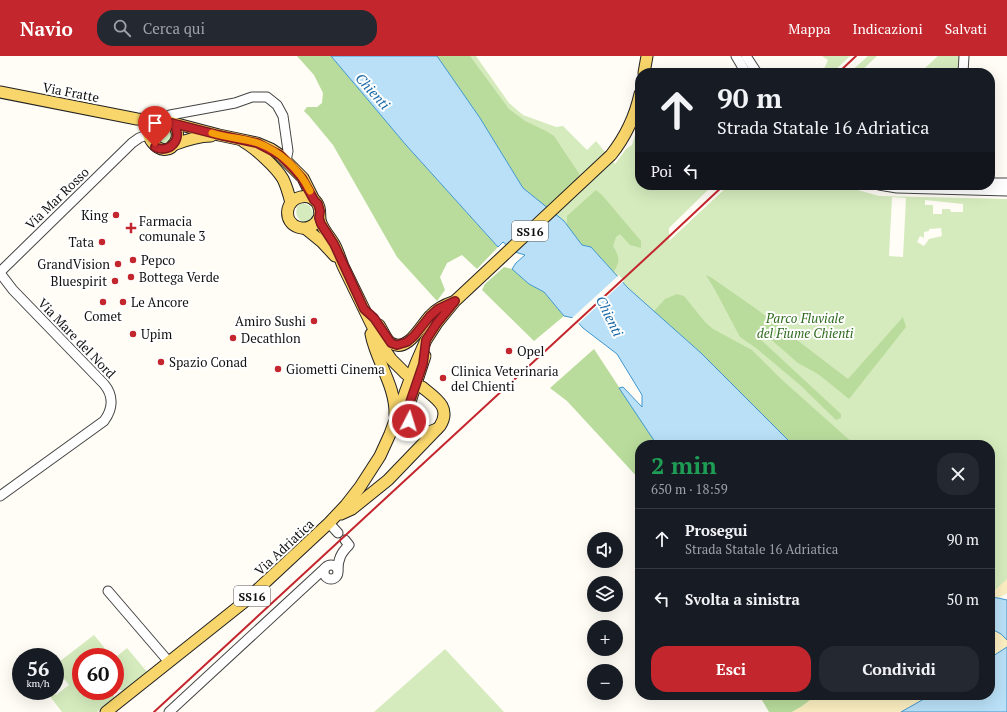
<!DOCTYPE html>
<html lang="it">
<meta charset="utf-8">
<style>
:root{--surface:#171b24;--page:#242831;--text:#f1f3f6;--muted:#9ea1a6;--line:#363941;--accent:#c4262e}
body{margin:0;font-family:"PT Serif",serif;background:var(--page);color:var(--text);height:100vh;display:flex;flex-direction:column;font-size:15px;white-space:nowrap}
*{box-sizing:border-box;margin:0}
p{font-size:13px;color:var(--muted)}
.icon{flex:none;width:22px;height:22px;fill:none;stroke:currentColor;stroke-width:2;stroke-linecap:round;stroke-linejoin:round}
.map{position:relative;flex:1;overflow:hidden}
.panel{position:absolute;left:635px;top:384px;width:360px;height:260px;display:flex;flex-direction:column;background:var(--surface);border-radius:16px;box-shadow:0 4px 16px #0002}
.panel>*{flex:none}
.guide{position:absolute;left:635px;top:12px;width:360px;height:122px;border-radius:16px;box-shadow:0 4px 16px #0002;background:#171b24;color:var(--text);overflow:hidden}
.controls{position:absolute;left:587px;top:476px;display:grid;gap:8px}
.controls a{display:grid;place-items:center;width:36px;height:36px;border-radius:50%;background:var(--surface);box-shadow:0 4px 16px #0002;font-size:20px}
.speed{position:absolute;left:12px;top:592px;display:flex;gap:8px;font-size:20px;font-weight:700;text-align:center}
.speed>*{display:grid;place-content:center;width:52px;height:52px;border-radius:50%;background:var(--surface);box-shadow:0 4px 16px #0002;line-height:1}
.speed small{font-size:10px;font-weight:400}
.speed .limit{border:6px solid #d22;background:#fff;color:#111}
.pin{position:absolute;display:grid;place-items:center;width:34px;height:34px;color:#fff;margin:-41px -17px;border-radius:50% 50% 50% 0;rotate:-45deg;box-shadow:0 0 4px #0007}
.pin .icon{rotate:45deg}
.me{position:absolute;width:44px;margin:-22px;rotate:5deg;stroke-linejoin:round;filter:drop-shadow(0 0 3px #0008)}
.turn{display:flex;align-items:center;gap:14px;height:84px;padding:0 16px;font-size:18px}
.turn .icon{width:52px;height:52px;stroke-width:2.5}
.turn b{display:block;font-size:28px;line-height:34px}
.then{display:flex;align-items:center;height:38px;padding:0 16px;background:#0003;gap:8px;font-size:15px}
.round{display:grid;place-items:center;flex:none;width:42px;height:42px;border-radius:16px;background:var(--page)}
.summary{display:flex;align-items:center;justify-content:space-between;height:68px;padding:0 16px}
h1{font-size:24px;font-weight:700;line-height:30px;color:#1e9e55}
.cta{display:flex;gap:8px;margin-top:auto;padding:8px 16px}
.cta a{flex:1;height:46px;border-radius:16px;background:var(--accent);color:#fff;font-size:16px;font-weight:700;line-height:46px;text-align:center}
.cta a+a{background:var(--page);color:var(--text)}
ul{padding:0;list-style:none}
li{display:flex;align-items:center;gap:12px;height:60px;padding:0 16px;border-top:1px solid var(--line)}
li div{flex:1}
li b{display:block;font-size:15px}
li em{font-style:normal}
header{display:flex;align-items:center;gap:24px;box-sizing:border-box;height:56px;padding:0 20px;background:var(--accent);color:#fff}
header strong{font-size:19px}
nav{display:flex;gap:22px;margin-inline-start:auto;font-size:14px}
.search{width:280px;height:36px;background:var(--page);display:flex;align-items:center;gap:10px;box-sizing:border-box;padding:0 14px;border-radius:16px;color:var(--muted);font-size:15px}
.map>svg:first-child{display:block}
</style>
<header>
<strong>Navio</strong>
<div class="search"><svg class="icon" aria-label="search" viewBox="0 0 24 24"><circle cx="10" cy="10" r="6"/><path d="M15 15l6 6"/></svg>Cerca qui</div>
<nav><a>Mappa</a><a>Indicazioni</a><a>Salvati</a></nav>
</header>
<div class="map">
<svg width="1007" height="656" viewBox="0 0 1007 656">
<rect width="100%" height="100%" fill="#fffdf5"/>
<g fill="#d5ebbd" fill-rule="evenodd">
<path d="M437 0H476L509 47 523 59 556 71 563 70 587 94 596 85 615 108 626 93 632 89 636 76 640 66V129H713L669 172V185L729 129H845L854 133 879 140 1007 143V537L998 542 990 541V389H793L701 297 628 232 606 208 582 189 564 165 547 152 480 62ZM892 141 906 142 903 201 889 200ZM925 144 963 148V156H951L950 153H942V158H933V149H925ZM941 172 942 180 929 183 924 190 917 186 920 180 924 182V176L929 175V173Z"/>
<path d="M822 0H850L832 17H820L824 13 828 4Z"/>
<path d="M868 0H877L859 17H849Z"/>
<path d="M938 0H960L958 17H924V13Z"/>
<path d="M161 69 167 70 175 78 169 87H161L153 81V73Z"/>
<path d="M303 147 310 150 313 157 312 165 304 167C297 163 294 157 298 149Z"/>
<path d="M94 579 112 601H81V635H115V602L127 592 148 617 124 635 117 633 114 636V643L97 656H62L46 635H52L56 639 69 629 58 615 55 618V609Z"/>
<path d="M445 593 504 656H374L444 594Z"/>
</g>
<g fill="#b9dc9c">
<path d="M297 0H331L406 89 498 191 477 213 462 199 447 207 440 221 445 234 437 245 397 201 333 89 309 60 304 55 307 51H317L322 47 323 37 314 19Z"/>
<path d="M437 0H470L509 53 525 65 546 75 554 80 580 119 578 124 547 152 523 132 480 62Z"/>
<path d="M596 134 602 139 641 185V192L630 189 620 178 616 181 613 190C620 202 620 204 614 216L591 191 582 189 567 169V160Z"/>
<path d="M504 211 512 213 529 228 544 236 564 260 534 285 482 234 485 228Z"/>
<path d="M706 219 712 222 755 252 848 323 903 261 906 271 849 343 818 318 798 307 761 275 757 277 760 283 841 358V362L836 364 800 329 756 292 740 281 715 234Z"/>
<path d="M677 238 684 240 705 266 713 273 752 294 780 322 855 389H793L701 297 654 255 665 243Z"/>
<path d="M594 293 657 389H640V424L567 345 550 332Z"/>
<path d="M759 639H817L801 651 792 656H769Z"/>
</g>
<g fill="#fbeec1">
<path d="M1007 523V537L998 542 990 541V536L996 533Z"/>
<path d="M990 572 1001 578 1007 584V591L990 602Z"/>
<path d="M817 639 835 640 836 639H931L901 656H792L801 651Z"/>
</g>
<g fill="#b9e0f7" stroke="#3f96cf">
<path d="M331 0H437L480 62 523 132 564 165 582 189 591 191 628 232 701 297 793 389H657L619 332 623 331 642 351V339L617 298 583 272 574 262 564 260 544 236 529 228 512 213 516 207 525 199 515 196 503 186 498 191 406 89Z"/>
<path d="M990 541 998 542 1007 544V584L1001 578 990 572Z"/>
<path d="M1007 591V656H901L931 639H990V602Z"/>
</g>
<path fill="#fffdf5" d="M619 219 624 225 577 269 573 264 571 263Z"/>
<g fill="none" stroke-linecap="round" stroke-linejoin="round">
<defs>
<g id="minor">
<path d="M736 0 746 17"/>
<path d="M746 0 757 17"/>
<path d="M963 17 964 0"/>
<path d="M164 64 166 61 170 59 235 47 252 41H267L277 49 283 60 288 95 286 105"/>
<path d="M990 127H1007"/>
<path d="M879 129 897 132 1007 135"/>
<path d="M0 216 132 87 139 82 149 78"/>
<path d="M0 217 13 234 104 328C114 340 113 353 104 365L0 440"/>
<path d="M329 467 338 477"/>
<circle cx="331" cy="516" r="7"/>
<path d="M338 514C338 503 341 497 349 489L345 484"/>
<path d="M108 535 169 606"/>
<path d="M169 656 325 512"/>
</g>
<g id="major">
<path d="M644 17 647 0"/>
<path d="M0 36 137 63 158 65"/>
<path d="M172 67C177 72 179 78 176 85 164 111 130 70 162 64L219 79 257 87 271 93 280 99 303 122 314 144"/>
<path d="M244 86C256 93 276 111 283 123 287 131 289 139 291 147"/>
<path d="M173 89C186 84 198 80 211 80"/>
<path d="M319 162C310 180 284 172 288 153 291 140 309 136 317 147 322 154 318 161 321 167 324 175 330 181 334 188 338 195 340 203 343 210 356 237 369 263 382 290L391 303 406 318"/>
<path d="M306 173 322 186 335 200"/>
<path d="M379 269C383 275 386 284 391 287 408 298 422 267 431 259 438 252 444 249 453 246"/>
<path d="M371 278C376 305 396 330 395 359"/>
<path d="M425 300 408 352V362L413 371 420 376H429L437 373"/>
<path d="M341 458 352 453 388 424 440 370C452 351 435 342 422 331"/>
<path d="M106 656 243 547 329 467 346 449 360 431 380 400 390 378 416 307 426 284 437 267 455 245 611 99C626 80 635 61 640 38"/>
</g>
</defs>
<use href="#minor" stroke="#444" stroke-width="11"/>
<use href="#major" stroke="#222" stroke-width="13"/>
<use href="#minor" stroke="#fff" stroke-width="9"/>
<use href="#major" stroke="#f9d66b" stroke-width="11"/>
<g stroke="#c4262e" stroke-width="2">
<path d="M838 17 856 0"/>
<path d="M154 656 660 189 724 129"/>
</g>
</g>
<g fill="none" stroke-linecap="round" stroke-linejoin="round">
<defs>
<path id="route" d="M155 91C171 99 185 80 172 67L219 79 257 87 280 99 292 111 302 122 314 144 318 148 320 155 319 162 321 168 334 188 364 253 374 262 391 287 397 289 407 286 414 280 430 260 438 253 455 245 437 267 426 284 423 308 408 352 407 357 409 365"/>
</defs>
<use href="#route" stroke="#7f191e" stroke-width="10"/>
<use href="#route" stroke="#c4262e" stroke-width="7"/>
<path stroke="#f59e0b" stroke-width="7" d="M212 77C227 82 243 82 258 87 280 95 300 114 310 135"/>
</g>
<g fill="#c4262e" stroke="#fff" stroke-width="1.5">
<circle cx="116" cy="159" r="4"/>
<path d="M129 166h4v4h4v4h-4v4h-4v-4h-4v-4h4z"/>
<circle cx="102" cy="186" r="4"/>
<circle cx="133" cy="204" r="4"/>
<circle cx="118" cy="208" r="4"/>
<circle cx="131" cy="221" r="4"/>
<circle cx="115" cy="225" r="4"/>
<circle cx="103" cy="246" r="4"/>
<circle cx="123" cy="246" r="4"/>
<circle cx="314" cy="265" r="4"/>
<circle cx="133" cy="278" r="4"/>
<circle cx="233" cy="282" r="4"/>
<circle cx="509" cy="295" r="4"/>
<circle cx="161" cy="306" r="4"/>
<circle cx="278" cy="313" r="4"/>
<circle cx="443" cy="322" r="4"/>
</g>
<g text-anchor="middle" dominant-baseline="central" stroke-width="4" stroke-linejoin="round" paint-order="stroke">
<g fill="#fff" stroke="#585858" stroke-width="1">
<rect x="512" y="165" width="36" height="20" rx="3"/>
<rect x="234" y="530" width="36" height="20" rx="3"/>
</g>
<g font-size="12" font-weight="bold" fill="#111">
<text x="530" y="175">SS16</text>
<text x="252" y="540">SS16</text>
</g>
<g font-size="13" fill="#111" stroke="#fff">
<text transform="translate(71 36) rotate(11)">Via Fratte</text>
<text transform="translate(57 142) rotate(-44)">Via Mar Rosso</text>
<text transform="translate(77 282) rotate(46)">Via Mare del Nord</text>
<text transform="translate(284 491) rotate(-43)">Via Adriatica</text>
</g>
<g font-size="13" fill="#111" stroke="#fff" text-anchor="start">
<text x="108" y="159" text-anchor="end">King</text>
<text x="139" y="165">Farmacia<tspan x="139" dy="15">comunale 3</tspan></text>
<text x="94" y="186" text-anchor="end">Tata</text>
<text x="141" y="204">Pepco</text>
<text x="110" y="208" text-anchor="end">GrandVision</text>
<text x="139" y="221">Bottega Verde</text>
<text x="107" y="225" text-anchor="end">Bluespirit</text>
<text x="131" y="246">Le Ancore</text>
<text x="103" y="260" text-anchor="middle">Comet</text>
<text x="306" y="265" text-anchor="end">Amiro Sushi</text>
<text x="141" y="278">Upim</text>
<text x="241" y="282">Decathlon</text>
<text x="517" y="295">Opel</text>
<text x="169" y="306">Spazio Conad</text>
<text x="286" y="313">Giometti Cinema</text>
<text x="451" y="315">Clinica Veterinaria<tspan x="451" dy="15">del Chienti</tspan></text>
</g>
<g font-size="13" font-style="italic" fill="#2f6b1f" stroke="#fff">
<text x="805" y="262">Parco Fluviale<tspan x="805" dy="15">del Fiume Chienti</tspan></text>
</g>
<g font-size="14" font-style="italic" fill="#1768a6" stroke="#fff">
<text transform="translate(373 35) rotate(48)">Chienti</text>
<text transform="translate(610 260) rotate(64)">Chienti</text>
</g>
</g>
</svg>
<div class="controls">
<a><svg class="icon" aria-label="sound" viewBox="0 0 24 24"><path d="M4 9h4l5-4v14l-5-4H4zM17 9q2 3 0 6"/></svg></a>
<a><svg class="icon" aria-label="layers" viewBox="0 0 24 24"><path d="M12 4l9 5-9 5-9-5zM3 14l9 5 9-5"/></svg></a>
<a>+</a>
<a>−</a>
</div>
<div class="speed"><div>56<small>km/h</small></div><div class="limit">60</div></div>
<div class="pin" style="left:155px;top:91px;background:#d93025"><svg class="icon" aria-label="arrive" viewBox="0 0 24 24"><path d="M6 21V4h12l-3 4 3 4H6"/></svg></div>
<svg class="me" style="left:409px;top:365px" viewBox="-20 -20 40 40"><circle r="17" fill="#c4262e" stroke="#fff" stroke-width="3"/><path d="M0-11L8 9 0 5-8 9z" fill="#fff"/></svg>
<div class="guide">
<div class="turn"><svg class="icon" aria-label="ahead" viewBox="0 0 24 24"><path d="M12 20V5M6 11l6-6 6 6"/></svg><div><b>90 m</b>Strada Statale 16 Adriatica</div></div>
<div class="then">Poi<svg class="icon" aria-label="left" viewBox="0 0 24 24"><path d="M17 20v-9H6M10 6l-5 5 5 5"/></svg></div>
</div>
<section class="panel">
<div class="summary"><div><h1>2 min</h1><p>650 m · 18:59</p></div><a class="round"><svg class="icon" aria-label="close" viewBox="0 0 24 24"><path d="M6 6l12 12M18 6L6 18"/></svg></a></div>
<ul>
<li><svg class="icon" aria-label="ahead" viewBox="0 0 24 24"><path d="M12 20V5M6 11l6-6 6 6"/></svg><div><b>Prosegui</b><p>Strada Statale 16 Adriatica</p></div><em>90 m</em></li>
<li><svg class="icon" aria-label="left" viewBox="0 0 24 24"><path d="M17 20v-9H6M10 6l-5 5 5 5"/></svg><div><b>Svolta a sinistra</b></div><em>50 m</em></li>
</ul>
<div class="cta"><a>Esci</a><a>Condividi</a></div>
</section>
</div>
